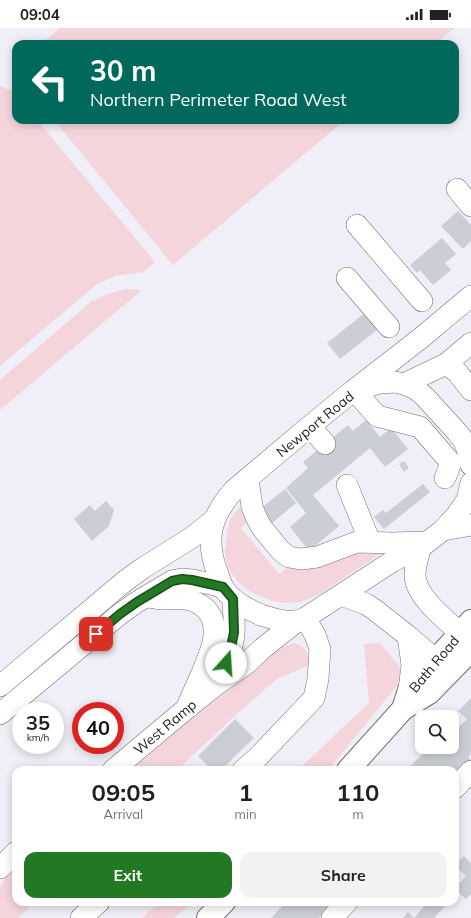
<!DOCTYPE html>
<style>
:root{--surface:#fff;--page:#f2f2f2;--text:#202124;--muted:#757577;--accent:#237823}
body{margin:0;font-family:Mulish,sans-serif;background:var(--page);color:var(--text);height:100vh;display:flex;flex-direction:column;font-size:15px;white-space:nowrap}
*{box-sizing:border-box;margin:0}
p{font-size:13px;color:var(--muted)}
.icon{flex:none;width:22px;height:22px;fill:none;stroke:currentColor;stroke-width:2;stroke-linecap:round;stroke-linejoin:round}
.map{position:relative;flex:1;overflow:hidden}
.details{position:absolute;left:12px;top:738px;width:447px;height:140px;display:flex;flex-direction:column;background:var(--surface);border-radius:12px;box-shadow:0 2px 10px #0003}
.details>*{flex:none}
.banner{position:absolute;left:12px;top:12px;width:447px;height:84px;border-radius:12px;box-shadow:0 2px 10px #0003;background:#00695c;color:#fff;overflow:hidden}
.buttons{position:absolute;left:415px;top:682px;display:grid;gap:8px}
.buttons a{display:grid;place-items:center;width:44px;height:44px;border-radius:8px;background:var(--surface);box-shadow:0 2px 10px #0003;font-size:20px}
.speed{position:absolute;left:12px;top:674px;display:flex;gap:8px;font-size:20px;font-weight:700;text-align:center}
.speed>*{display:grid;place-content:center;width:52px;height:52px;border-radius:50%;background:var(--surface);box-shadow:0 2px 10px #0003;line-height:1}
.speed small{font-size:10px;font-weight:400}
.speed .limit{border:6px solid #d22;background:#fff;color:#111}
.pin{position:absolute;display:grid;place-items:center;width:34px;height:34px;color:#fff;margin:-17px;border-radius:8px;box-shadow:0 2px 6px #0006}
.me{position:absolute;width:44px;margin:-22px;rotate:19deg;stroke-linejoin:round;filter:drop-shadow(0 0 3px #0008)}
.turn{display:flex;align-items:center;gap:14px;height:84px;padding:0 12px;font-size:18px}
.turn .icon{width:52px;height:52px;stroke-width:2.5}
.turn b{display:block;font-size:28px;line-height:34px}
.eta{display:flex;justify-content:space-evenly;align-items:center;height:68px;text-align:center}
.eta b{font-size:24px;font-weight:700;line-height:28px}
.action{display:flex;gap:8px;margin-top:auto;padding:8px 12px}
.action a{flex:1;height:46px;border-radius:12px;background:var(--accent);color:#fff;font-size:16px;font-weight:700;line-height:46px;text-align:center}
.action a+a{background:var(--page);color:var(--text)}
.status{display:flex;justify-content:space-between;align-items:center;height:28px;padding:0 20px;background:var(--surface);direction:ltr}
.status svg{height:11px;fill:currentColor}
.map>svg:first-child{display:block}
</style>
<div class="status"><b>09:04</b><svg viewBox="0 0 49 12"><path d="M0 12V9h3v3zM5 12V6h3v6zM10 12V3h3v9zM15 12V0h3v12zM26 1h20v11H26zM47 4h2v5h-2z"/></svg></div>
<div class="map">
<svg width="471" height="890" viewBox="0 0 471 890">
<rect width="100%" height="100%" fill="#f0eef6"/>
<g fill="#f5d5dc">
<path d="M60 0H454L435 16H41Z"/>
<path d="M0 58H1L14 64 16 67V92H37L155 234 143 244 116 248 97 256 0 338Z"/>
<path d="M54 92H345L173 237Z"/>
<path d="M127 261 142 262 0 382V352L92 273 110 265Z"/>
<path d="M240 479 250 491 241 500 279 546 289 538 369 521 386 522 318 567 300 574 284 575 272 573 249 563 237 553 228 539 225 526 227 504 230 491Z"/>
<path d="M293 615C306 617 307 626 312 636L277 651 239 684 177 742H129L258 633 280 620Z"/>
<path d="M380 615 403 643 401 653 328 742H298L369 675 364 616Z"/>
<path d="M16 839V874H35L18 890H0V858L4 852Z"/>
<path d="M160 874H193L174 890H142Z"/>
</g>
<g fill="#cbced5">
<path d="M458 183 471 197V213L463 221 441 198Z"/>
<path d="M442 210 456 226 445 235 451 242 433 257 420 242 417 245 410 237Z"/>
<path d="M365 285 378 301 340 331 327 315Z"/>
<path d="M366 392 380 409 391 400 408 421 385 439 370 420 313 467 339 498 309 523 290 499 306 485 286 460 308 440 303 434 348 397 353 403Z"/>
<path d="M404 433 409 440 404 444 399 436Z"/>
<path d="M423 456 430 464 384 501 374 489 383 482 386 485Z"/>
<path d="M285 461 296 475 271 496 259 482Z"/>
<path d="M106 473 114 482 109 498 92 513 74 491 90 477 95 483Z"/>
<path d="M471 670V726L468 729 471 732V733L455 750V742H407L429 719H452V706L467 691 458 683Z"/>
<path d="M235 691 254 710 221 742H212L198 728Z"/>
<path d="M464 828 471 835V866L466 871 455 861V860L466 848 455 838Z"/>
<path d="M286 874H334L319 890H271Z"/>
<path d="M428 874H449L434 890H403L408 884 414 890Z"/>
</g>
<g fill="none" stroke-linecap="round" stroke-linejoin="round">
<defs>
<g id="minor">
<path d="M457 161 471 178"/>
<path d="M357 197 422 273"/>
<path d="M347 250 389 299"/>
<path d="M471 268 421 310 354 362 310 398 234 462C212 487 205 508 216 541 219 547 220 555 224 561 232 573 247 581 261 587 270 590 287 595 297 593 300 592 303 591 305 590L393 533 421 519 443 502 456 488 467 472 471 455"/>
<path d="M446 336 457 344 471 362"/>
<path d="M404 356 446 336 471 315"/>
<path d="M363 360 380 355 395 354 404 356 416 361 425 369 457 404 464 413 467 421 471 437"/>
<path d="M354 362 377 388 420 399 451 435 445 450"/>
<path d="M310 398 325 416"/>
<path d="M248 451 252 479 257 491 262 500 281 523 289 529 301 531 317 529 357 514 393 515 425 514"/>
<path d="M347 457 370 514"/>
<path d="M443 502 471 497"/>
<path d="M341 567 366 576 375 582 408 608 436 632H448L464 628 462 613 460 605C445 591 415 568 415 547 415 538 418 528 421 519"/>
<path d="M147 569C152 569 157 571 162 571 171 571 181 569 190 572 196 573 201 577 206 581 223 600 210 625 202 645 197 656 192 667 187 679"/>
<path d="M408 608 412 637 409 662"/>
<path d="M217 656C224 639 233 623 234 605 235 594 233 582 233 571"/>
<path d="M0 658 125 553 143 540 191 510 215 491"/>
<path d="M0 686 120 586 137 574 172 553 182 551 193 552 223 559"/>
<path d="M113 742 186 681 217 656 246 636 263 620 296 594"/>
<path d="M243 742 257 730 314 670 318 651 320 621 315 607 305 590"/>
<path d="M455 760 471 743"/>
<path d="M0 840 16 824"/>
<path d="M81 890 99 874"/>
<path d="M332 890 347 874"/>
</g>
<g id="highway">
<path d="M403 681 409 662 471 593"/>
<path d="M348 742 403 681 429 665 471 622"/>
<path d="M208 890 224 874"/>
</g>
</defs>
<use href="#minor" stroke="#727077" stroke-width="22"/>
<use href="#highway" stroke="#727077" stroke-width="24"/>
<use href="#minor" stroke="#fff" stroke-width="21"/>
<use href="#highway" stroke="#fff" stroke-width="22"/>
</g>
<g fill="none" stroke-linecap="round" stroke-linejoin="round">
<defs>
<path id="route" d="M96 606 120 586 137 574 172 553 182 551 192 552 223 559 233 571 234 604 230 625 226 635"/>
</defs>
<use href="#route" stroke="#174e17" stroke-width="10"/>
<use href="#route" stroke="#237823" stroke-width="7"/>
</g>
<g text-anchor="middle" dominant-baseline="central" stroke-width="4" stroke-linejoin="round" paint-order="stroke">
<g font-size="14" fill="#242326" stroke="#fff">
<text transform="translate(315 396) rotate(-39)">Newport Road</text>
<text transform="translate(434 636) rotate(-50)">Bath Road</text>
<text transform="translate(165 699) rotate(-40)">West Ramp</text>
</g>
</g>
</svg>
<div class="buttons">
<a><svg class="icon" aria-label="search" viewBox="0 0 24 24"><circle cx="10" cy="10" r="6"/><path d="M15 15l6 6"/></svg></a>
</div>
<div class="speed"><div>35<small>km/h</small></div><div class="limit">40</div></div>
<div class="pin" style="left:96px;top:606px;background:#d93025"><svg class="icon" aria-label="arrive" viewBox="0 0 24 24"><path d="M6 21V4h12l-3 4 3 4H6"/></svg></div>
<svg class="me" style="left:226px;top:635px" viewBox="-20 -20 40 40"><circle r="19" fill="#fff"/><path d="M0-13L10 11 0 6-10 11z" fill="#237823"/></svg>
<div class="banner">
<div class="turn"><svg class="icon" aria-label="left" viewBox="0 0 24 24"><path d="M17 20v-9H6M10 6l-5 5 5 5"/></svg><div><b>30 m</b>Northern Perimeter Road West</div></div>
</div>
<section class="details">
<div class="eta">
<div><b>09:05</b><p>Arrival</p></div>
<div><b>1</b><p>min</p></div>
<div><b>110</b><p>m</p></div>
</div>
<div class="action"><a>Exit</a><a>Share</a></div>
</section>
</div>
